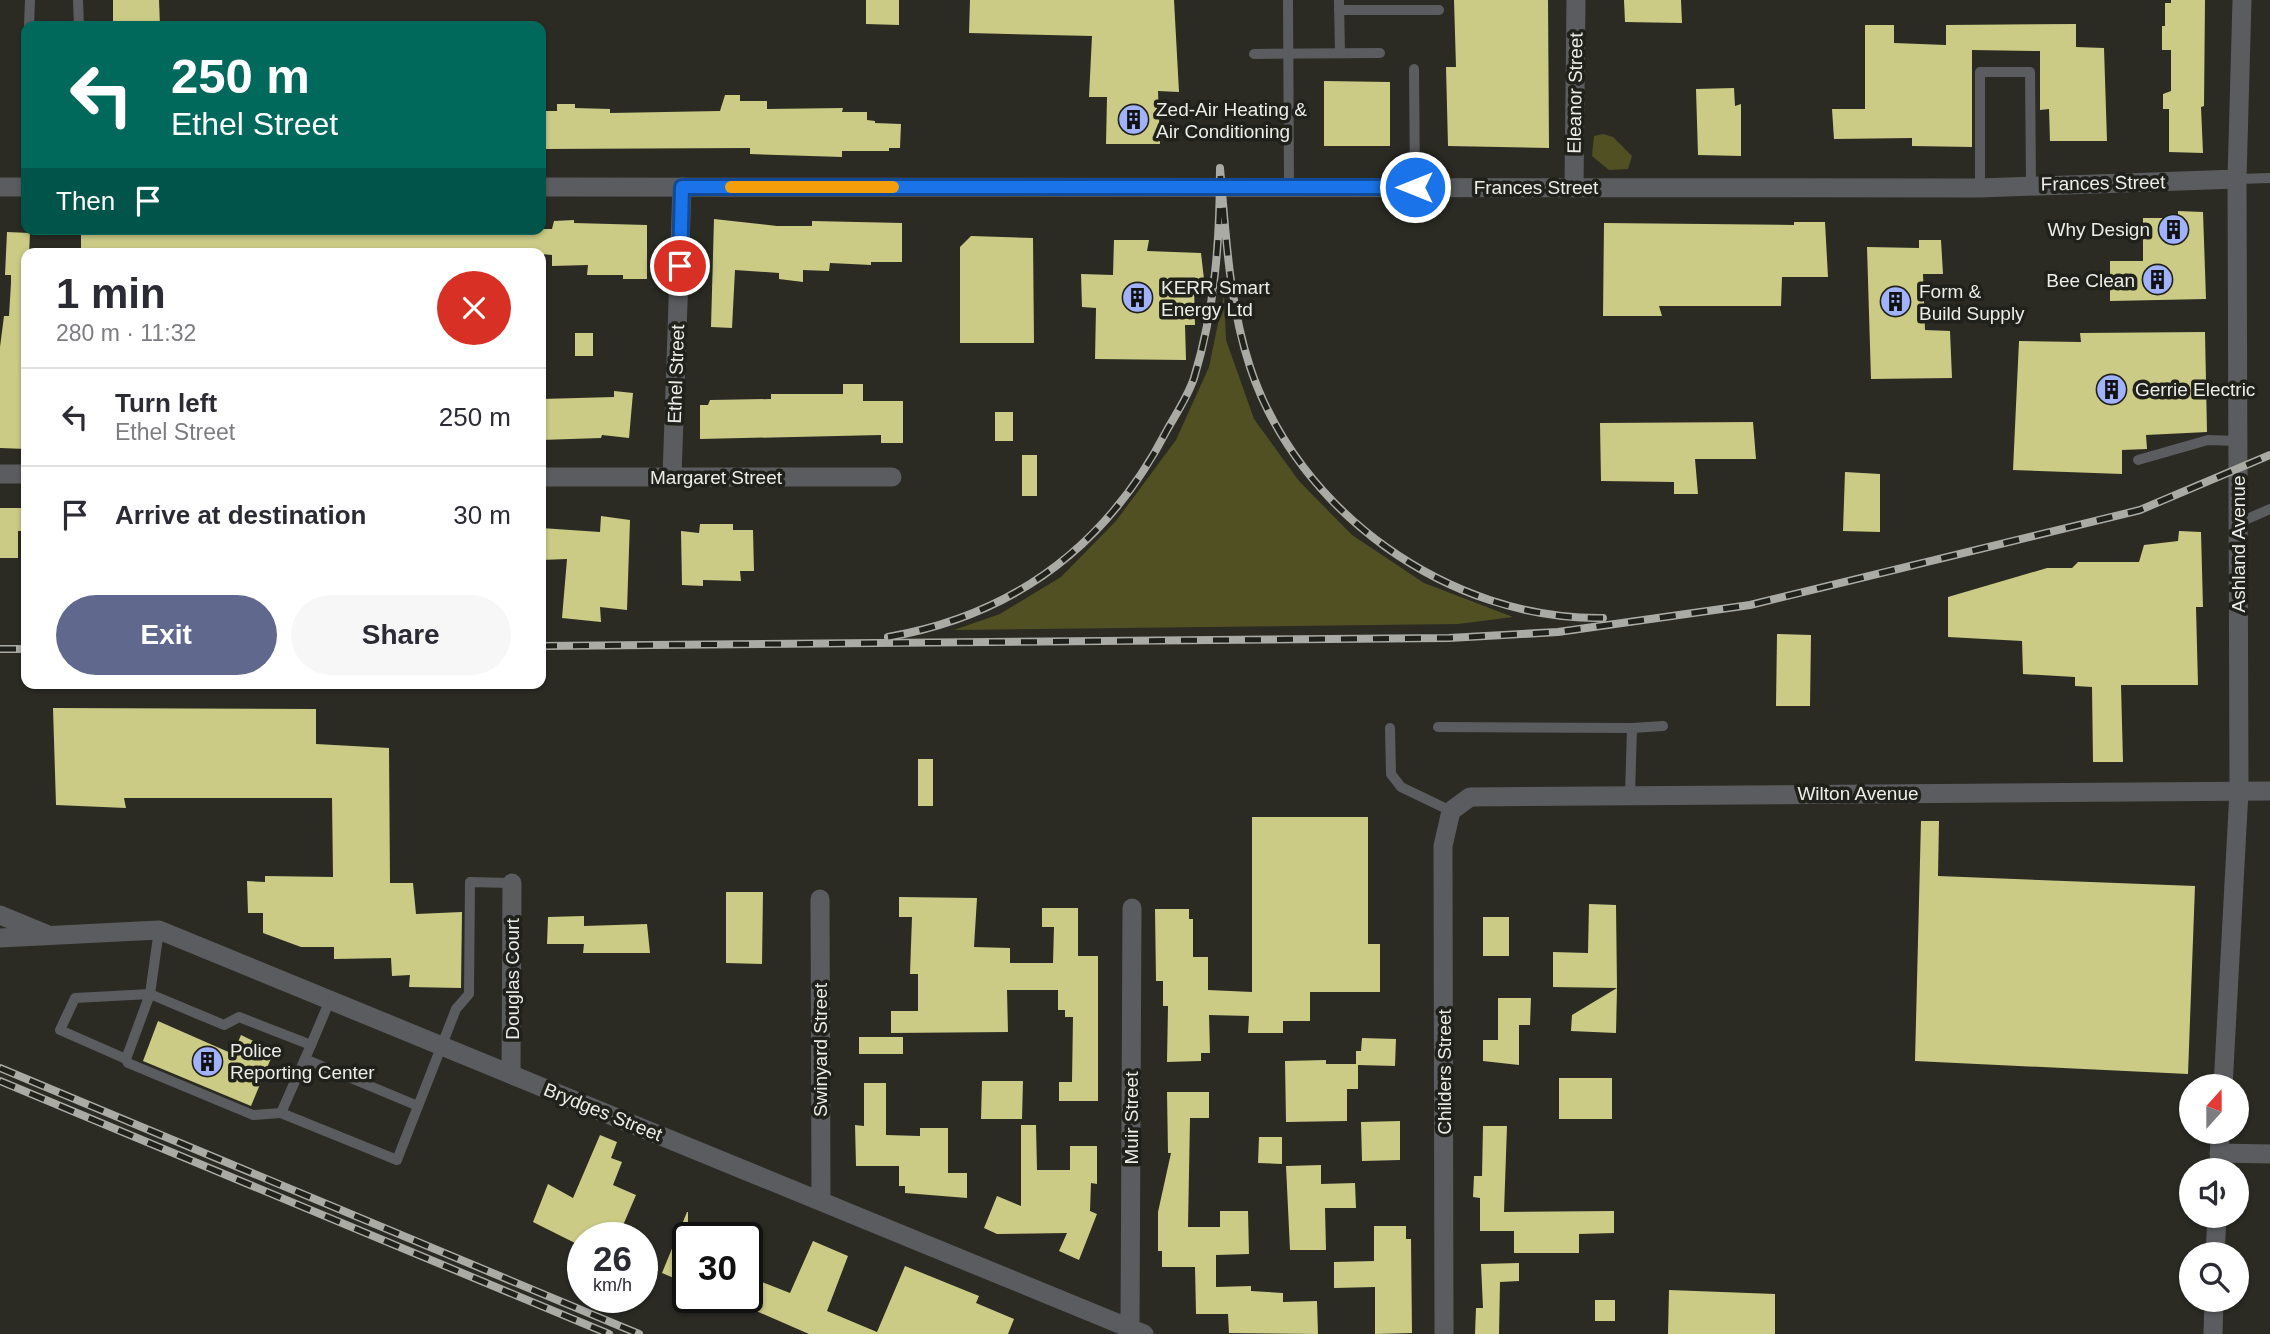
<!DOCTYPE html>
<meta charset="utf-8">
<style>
:root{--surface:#fff;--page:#f7f7f7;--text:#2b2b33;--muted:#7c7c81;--line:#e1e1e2;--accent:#60688e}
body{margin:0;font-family:Arial,sans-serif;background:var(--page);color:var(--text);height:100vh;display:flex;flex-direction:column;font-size:26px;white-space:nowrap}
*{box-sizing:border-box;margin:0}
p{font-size:23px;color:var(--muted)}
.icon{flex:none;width:38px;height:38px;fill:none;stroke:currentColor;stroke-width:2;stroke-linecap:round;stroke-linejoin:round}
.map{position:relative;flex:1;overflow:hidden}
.drawer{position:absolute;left:21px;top:248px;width:525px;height:441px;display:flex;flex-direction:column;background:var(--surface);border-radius:14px;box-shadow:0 2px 5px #0004}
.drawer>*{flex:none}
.top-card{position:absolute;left:21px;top:21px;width:525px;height:214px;border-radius:14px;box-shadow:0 2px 5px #0004;background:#00695c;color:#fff;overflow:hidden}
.needle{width:46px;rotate:21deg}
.buttons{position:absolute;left:2179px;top:1074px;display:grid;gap:14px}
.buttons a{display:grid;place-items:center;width:70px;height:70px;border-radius:50%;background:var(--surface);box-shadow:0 2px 5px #0004;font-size:35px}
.speed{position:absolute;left:567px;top:1222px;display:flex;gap:14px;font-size:35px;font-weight:700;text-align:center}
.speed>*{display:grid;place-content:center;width:91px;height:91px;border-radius:50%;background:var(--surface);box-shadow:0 2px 5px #0004;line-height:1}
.speed small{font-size:18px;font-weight:400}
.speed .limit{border:4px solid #111;border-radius:10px;background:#fff;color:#111}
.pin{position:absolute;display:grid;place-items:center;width:60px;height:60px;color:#fff;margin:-30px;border:4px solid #fff;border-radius:50%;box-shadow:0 2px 7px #0007}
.me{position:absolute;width:77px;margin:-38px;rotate:270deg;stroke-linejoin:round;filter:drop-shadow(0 0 5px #0008)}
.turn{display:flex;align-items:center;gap:24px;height:147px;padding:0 35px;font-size:32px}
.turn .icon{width:91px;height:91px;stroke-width:2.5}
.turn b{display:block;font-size:49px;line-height:60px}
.then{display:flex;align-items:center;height:66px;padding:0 35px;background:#0003;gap:14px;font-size:26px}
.round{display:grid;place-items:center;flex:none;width:74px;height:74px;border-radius:37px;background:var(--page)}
.head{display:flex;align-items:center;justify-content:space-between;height:119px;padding:0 35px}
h1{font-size:42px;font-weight:700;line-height:52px}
.button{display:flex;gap:14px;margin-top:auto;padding:14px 35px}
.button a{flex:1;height:80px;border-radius:42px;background:var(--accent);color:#fff;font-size:28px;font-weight:700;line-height:80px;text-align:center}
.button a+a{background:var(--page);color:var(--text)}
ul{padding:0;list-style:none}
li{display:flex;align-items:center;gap:21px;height:98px;padding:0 35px;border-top:2px solid var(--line)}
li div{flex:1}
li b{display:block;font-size:26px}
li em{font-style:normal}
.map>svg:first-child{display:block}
</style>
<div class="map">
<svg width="2270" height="1334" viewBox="0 0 2270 1334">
<rect width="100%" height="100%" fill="#2b2b24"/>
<g fill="#515023">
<path d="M1603 134 1613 137 1632 156 1628 169 1609 170 1592 156 1594 136Z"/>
<path d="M1224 295 1226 340 1254 419 1299 481 1352 535 1424 583 1513 617 1458 624 954 630 1000 614 1061 577 1116 521 1176 440 1209 367Z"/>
</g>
<g fill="#cbcb86">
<path d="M113 0H159L160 26H113Z"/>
<path d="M866 0H899V25L866 24Z"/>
<path d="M970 0H1174L1179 92 1158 91 1160 144H1106L1107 97H1089L1092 36 969 33Z"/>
<path d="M1454 0H1548L1549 148 1448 146 1446 67H1456Z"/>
<path d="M1624 0H1681L1682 23 1625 22Z"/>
<path d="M2171 0H2205L2204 106 2201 107 2203 153 2169 152V109H2163V94L2171 91V50H2162V26H2165V3H2171Z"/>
<path d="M2076 24V47L2104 48 2107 141H2050L2049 109 2040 110V51L1972 50V147L1912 146V138L1834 139 1832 109H1865V25H1894V43L1946 45V25Z"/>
<path d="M1324 81 1390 82V146H1324Z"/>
<path d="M1734 88 1735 106 1741 104V156L1698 155 1696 89Z"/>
<path d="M725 95H740V101H767V109L843 108 842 112H867V120L875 121V123L901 124 900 148H889V151H842V157L750 154V148L541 149V111H557V104H575V108L610 109V113L720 111Z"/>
<path d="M2178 211 2203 212 2206 299 2110 301V261H2143V218H2178Z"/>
<path d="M714 219 777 226H812V221L902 223V262H871V265L830 263 829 271 803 270V282L779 279V273L735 270 732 328 711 327Z"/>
<path d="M574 220V223L647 225V279H623V275H587L588 265 552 266V255L541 254H81V229H552L554 221Z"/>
<path d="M1794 222H1825L1828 277H1782L1781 306H1659L1662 316H1603L1604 223 1794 225Z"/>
<path d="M7 232 30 233 29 254H26V449L0 448V347L4 316H9L11 283V275H5Z"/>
<path d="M971 236 1033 238 1034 343H960V247Z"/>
<path d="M1114 240H1149L1147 251 1201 253 1205 288 1194 287 1195 325H1185L1186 360 1095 359 1096 308 1082 307 1081 274 1113 275Z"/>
<path d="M1919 240H1941L1943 274H1923L1925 330 1950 331 1952 378 1871 379 1867 247 1919 248Z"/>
<path d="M2205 332 2207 432 2146 435 2147 449 2122 450V474L2013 470 2019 341 2081 342 2080 333Z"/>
<rect x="575" y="333" width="18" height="23"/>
<path d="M843 384H863V401H903V443H881V435L700 439V405H708L710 400 771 399V394H843Z"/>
<path d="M614 391 633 393 629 438 602 435 601 438 541 440V399L614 397Z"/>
<rect x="995" y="412" width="18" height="29"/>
<path d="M1753 422 1756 459H1695L1698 494H1674V482L1601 481 1600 423Z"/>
<rect x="1022" y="455" width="15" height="41"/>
<path d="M1845 472 1880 474V532L1843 531Z"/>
<path d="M0 508H26V531H18V558H0Z"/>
<path d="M601 516 630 520 627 610 600 607 601 622 562 618 567 559 541 560V528L600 532Z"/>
<path d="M700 524H733V530H753L754 571H740L741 581 703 580V586L682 585 681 531 699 533Z"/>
<path d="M2179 531 2201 532 2203 607H2196L2198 685H2121L2123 762H2093L2092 687 2075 686V677L2023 674 2022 641 1948 637V597L2047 568H2072L2078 562H2139L2144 545 2178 541Z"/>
<path d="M1777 634 1811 635 1810 706H1776Z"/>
<path d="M53 708 316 709V744L389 748 390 883H413L416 914 462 912 461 988 409 987 410 975 392 976 391 958 334 959V947H301L263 933V913H248L247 881 265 882V876L333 877 332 798H124L126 808 56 805Z"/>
<rect x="918" y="759" width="15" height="47"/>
<path d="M1252 817H1368V944H1380V992H1310V1021H1283V1033H1248L1249 1016 1209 1015 1210 1053H1201V1061L1167 1062 1168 1006H1163V981H1156L1155 909H1189V919H1193V957H1208V990L1252 992Z"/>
<path d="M1921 821H1939L1938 876 2195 886 2188 1074 1915 1061Z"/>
<path d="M726 892H763L762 964 726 963Z"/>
<path d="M899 897 977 898 974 947 1010 948V963H1053L1054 927H1042V908H1078V956H1098V1101H1059V1082H1072L1073 1017H1065V1010H1058V990H1007L1008 1032 891 1033V1011H918V974H910L912 917H899Z"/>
<path d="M1589 904 1616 905 1617 988 1553 987V952L1588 953Z"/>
<path d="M584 916V926L647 924 650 953H583L584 944H547L548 917Z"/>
<rect x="1483" y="917" width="26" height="39"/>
<path d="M1617 988 1616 1033 1571 1031 1572 1015Z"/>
<path d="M1498 998H1531L1530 1025H1519V1065L1483 1061V1040H1498Z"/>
<path d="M158 1021 233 1054 241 1035 274 1051 251 1106 143 1061Z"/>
<rect x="859" y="1037" width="44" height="17"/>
<path d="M1362 1038 1396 1039 1395 1066 1358 1065V1089H1347V1121L1286 1122 1285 1061 1326 1060V1064H1356V1051H1361Z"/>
<rect x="1559" y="1078" width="53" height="41"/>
<path d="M982 1081H1023L1022 1119H981Z"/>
<path d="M864 1083H886V1135L920 1136V1128H948V1173H967V1198L905 1193V1186H899V1166H856L855 1125 864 1126Z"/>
<path d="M1167 1092H1209V1118H1190L1188 1227H1220V1211H1248L1249 1254 1216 1255V1287L1251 1286V1291L1283 1293V1302L1317 1301 1318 1334 1229 1333 1228 1314H1196L1195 1267H1162V1251H1158V1212L1171 1153H1168Z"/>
<path d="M1400 1121V1160L1362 1161 1361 1122Z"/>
<path d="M1021 1125H1036L1037 1170H1070V1146H1097V1184L1091 1183 1090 1211 1097 1214 1079 1260 1059 1251 1067 1233 997 1234 984 1228 997 1196 1021 1206Z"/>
<path d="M1483 1126H1507L1504 1212 1614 1211V1233L1579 1234V1253H1514V1231H1480V1198L1473 1197 1474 1176H1482Z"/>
<path d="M600 1135 617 1142 611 1158 622 1162 613 1185 636 1195 618 1237H583V1247L533 1222 548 1184 573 1198Z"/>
<path d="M1259 1137H1282V1164L1258 1163Z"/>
<path d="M1321 1165V1184L1355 1183 1356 1208H1325L1326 1250H1290L1286 1166Z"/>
<path d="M687 1212H688V1284L662 1273Z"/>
<path d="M1374 1226H1406V1239H1411L1412 1333 1375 1334V1287L1334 1288V1262L1374 1261Z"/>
<path d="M813 1241 848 1256 827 1311 877 1332 905 1266 979 1296 976 1303 1014 1319 1008 1334H809L747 1307V1276L790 1293Z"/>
<path d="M1519 1263V1281L1500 1282 1499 1334H1475L1476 1308H1483L1481 1264Z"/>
<path d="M1669 1290 1775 1294V1334H1668Z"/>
<rect x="1595" y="1300" width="20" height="21"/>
</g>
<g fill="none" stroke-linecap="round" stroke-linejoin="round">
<g stroke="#5b5c5f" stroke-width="10">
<path d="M78 0 79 26"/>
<path d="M1288 0 1289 187"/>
<path d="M1339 0 1340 53"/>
<path d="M1339 10H1439"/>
<path d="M29 26 30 0"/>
<path d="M1254 54 1380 53"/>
<path d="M1414 69 1415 187"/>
<path d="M2237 179 2270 178"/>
<path d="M1980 188V72H2030L2031 184"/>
<path d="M2138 460 2208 440 2238 441"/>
<path d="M2238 523 2270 509"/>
<path d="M1438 727 1632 728 1630 794"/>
<path d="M1390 728 1391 774 1401 787 1451 811"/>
<path d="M1632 728 1663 726"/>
<path d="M159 930 150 994 75 998 60 1030 126 1059 150 994 224 1025 239 1017 311 1045 281 1113 397 1160 456 1009 469 994 470 882 512 883"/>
<path d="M311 1045 330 1000"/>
<path d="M126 1059 128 1063 253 1115 281 1113"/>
<path d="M305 1059 418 1106"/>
</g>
<g stroke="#5b5c5f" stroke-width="19">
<path d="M0 187H26"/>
<path d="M541 187 1980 188 2237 179 2242 0"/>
<path d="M1574 187 1576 0"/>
<path d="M0 474H26"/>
<path d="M541 477H892"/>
<path d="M672 477 682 187"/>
<path d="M820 899 821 1201"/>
<path d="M511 1074 512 883"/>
<path d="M2219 1153 2270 1154"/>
<path d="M1130 1328 1132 908"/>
<path d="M1444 1334 1443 846 1451 811 1470 797 2270 791"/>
</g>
<g stroke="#5b5c5f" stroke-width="19">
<path d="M0 915 46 934"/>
<path d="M0 938 159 930 1144 1334"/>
<path d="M2223 1087 2239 791 2237 179"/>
<path d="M2219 1171 2220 1132"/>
<path d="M2215 1255 2217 1216"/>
<path d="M2213 1334 2214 1300"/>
</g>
<defs>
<g id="rail">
<path d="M888 637C1015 615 1108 544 1167 430 1176 414 1188 396 1194 378 1215 309 1220 240 1220 168 1226 235 1229 303 1250 367 1298 512 1449 620 1603 618"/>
<path d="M541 646 1449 638 1558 632 1750 605 2140 510 2270 455"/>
<path d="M0 649H26"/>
<path d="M0 1068 639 1334"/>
<path d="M0 1081 609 1334"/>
</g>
</defs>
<use href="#rail" stroke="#ababa6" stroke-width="8"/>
<use href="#rail" stroke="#21211b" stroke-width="5" stroke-dasharray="16" stroke-linecap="butt"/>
</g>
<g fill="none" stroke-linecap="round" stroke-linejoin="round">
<defs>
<path id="route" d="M680 266 682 187H1415"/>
</defs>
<use href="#route" stroke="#114b97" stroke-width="18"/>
<use href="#route" stroke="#1a73e8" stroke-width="12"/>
<path stroke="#f59e0b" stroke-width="12" d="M731 187H893"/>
</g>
<defs>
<symbol id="building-disc" viewBox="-11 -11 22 22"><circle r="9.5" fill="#a1b2fd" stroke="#21211b"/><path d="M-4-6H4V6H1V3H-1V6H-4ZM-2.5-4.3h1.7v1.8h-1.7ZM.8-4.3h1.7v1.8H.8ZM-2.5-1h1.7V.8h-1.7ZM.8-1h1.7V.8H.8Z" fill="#111"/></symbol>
</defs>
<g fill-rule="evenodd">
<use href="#building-disc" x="1116" y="102" width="35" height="35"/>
<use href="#building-disc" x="2156" y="212" width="35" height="35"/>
<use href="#building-disc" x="2140" y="262" width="35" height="35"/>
<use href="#building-disc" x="1120" y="280" width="35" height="35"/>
<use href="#building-disc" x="1878" y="284" width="35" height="35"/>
<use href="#building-disc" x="2094" y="372" width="35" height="35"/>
<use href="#building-disc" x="190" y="1044" width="35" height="35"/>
</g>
<g text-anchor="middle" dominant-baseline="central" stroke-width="7" stroke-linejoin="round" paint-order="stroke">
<g font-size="19" fill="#ecece8" stroke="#21211b">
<text transform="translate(1575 93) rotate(-89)">Eleanor Street</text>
<text transform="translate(2103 183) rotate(-1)">Frances Street</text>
<text x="1536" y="187">Frances Street</text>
<text transform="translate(676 374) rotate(-88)">Ethel Street</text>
<text x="716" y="477">Margaret Street</text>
<text transform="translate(2238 544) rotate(-90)">Ashland Avenue</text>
<text x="1858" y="793">Wilton Avenue</text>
<text transform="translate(512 979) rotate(-90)">Douglas Court</text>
<text transform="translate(820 1050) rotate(-90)">Swinyard Street</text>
<text transform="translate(1444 1072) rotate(-90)">Childers Street</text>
<text transform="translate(603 1112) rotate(22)">Brydges Street</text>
<text transform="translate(1131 1118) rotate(-90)">Muir Street</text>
</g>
<g font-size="19" fill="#ecece8" stroke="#21211b" text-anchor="start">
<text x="1156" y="109">Zed-Air Heating &amp;<tspan x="1156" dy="22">Air Conditioning</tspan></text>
<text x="2150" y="229" text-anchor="end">Why Design</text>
<text x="2135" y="280" text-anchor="end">Bee Clean</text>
<text x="1161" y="287">KERR Smart<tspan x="1161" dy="22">Energy Ltd</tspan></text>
<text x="1919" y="291">Form &amp;<tspan x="1919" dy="22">Build Supply</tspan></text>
<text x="2135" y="389">Gerrie Electric</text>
<text x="230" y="1050">Police<tspan x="230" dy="22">Reporting Center</tspan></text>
</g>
</g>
</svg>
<div class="buttons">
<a><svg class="needle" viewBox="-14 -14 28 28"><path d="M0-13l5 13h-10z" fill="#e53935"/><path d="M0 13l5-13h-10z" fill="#7c7c81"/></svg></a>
<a><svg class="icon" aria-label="sound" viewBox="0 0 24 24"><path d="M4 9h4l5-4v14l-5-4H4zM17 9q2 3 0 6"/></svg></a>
<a><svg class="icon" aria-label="search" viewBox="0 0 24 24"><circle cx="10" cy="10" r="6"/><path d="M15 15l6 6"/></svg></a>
</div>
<div class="speed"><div>26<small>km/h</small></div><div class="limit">30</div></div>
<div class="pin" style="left:680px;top:266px;background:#d93025"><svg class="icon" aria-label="arrive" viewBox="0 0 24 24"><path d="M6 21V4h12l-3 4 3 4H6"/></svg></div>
<svg class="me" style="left:1415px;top:187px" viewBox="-20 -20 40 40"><circle r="17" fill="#1a73e8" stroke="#fff" stroke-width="3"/><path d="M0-11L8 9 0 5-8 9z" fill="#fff"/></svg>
<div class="top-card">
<div class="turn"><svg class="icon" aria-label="left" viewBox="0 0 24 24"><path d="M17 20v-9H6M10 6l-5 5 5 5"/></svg><div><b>250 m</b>Ethel Street</div></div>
<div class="then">Then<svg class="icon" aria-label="arrive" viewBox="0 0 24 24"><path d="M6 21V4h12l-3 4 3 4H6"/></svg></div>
</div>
<section class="drawer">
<div class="head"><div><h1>1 min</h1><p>280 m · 11:32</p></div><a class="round" style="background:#d93025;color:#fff"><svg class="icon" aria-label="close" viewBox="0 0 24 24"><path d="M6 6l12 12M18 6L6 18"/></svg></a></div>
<ul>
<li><svg class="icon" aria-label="left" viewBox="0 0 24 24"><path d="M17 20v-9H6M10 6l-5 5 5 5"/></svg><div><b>Turn left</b><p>Ethel Street</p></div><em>250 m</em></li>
<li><svg class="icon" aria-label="arrive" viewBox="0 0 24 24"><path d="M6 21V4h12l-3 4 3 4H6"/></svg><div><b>Arrive at destination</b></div><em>30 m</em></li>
</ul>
<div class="button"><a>Exit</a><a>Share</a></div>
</section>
</div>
